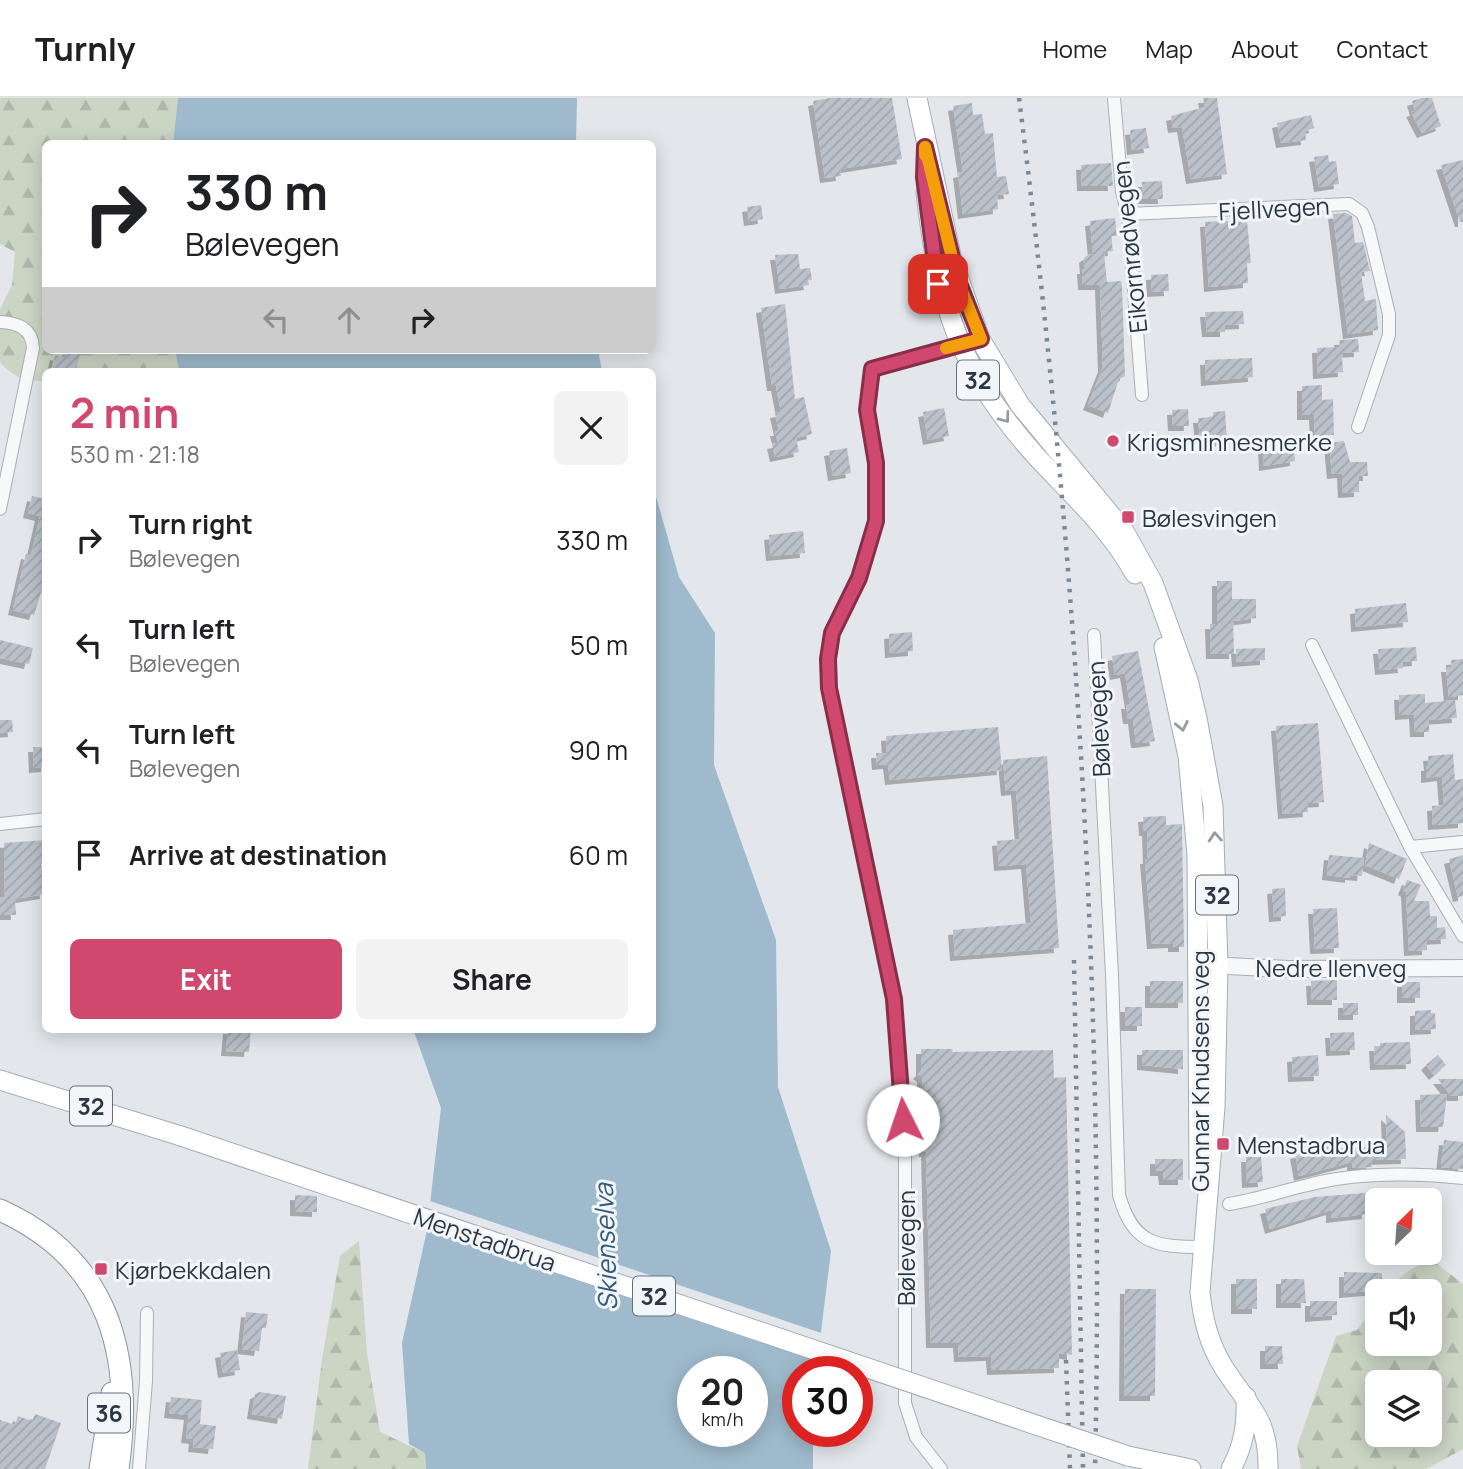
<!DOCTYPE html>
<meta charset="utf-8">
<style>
:root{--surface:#fff;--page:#f2f2f2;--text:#202124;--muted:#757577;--line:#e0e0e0;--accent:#d1486e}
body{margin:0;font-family:Manrope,sans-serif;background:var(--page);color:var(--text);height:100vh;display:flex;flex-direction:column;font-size:26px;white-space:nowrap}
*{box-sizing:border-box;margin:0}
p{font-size:23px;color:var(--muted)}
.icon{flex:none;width:38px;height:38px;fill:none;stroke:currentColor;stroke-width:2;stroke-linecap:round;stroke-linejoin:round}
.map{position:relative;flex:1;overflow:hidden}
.side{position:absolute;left:42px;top:270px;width:614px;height:665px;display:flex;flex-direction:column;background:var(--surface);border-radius:10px;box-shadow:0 4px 18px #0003}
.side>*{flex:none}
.hud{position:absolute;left:42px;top:42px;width:614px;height:214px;border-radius:10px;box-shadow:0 4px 18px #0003;background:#fff;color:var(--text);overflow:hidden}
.needle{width:46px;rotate:25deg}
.buttons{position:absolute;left:1365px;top:1090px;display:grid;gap:14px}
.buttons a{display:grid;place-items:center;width:77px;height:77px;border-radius:10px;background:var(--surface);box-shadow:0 4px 18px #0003;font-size:35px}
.speed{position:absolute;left:677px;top:1258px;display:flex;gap:14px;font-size:35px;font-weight:700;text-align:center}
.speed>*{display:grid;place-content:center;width:91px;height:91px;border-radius:50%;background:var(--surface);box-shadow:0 4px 18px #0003;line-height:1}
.speed small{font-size:18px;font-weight:400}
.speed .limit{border:10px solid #d22;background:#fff;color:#111}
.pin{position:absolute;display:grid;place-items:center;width:60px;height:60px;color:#fff;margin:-30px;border-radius:14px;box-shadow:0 4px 10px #0006}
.me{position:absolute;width:77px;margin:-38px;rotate:356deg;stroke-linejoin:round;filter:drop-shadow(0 0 5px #0008)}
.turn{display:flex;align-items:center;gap:24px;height:147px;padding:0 28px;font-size:32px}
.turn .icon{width:91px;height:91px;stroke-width:2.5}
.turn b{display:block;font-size:49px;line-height:60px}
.lanes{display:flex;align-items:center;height:66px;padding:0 28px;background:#0003;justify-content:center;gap:35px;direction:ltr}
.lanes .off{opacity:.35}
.round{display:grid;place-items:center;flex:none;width:74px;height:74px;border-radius:10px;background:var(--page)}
.summary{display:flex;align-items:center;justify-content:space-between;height:119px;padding:0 28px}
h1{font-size:42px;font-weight:700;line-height:52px;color:var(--accent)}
.cta{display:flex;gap:14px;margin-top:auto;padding:14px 28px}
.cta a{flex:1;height:80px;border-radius:10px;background:var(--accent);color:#fff;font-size:28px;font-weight:700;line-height:80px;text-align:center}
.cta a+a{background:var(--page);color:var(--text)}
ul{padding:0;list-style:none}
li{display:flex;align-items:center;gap:21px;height:105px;padding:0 28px}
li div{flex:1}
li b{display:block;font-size:26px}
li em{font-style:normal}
header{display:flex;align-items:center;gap:42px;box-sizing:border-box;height:98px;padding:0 35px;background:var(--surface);border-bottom:2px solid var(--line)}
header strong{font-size:33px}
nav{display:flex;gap:38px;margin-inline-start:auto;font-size:24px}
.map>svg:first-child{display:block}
</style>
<header>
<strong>Turnly</strong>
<nav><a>Home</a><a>Map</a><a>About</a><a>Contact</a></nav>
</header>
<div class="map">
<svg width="1463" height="1371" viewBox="0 0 1463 1371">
<defs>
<pattern id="forest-firs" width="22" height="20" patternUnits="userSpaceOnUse" patternTransform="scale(1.75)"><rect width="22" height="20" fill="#cbd5c4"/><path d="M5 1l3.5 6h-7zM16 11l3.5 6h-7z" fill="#aeb7aa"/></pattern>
<pattern id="building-hatch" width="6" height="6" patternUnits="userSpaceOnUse" patternTransform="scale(1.75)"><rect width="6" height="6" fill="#bac1c9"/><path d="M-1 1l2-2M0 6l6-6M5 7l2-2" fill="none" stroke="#a0a6ae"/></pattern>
<filter id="shadow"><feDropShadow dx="-5" dy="5" stdDeviation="0" flood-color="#0004"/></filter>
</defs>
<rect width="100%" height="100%" fill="#e3e7eb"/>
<g fill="url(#forest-firs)" fill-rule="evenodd">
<path d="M0 0H178L173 45 46 46V252H175L179 273H46L45 283C26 284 13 279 0 264V211L12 187 15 154 0 146Z"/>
<path d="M359 1143 367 1255 380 1334 425 1355 426 1371H308L322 1261 340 1158Z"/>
<path d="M1432 1162 1463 1186V1351L1426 1371H1301L1297 1348 1336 1238 1357 1232 1377 1206V1246H1430V1194L1387 1193C1400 1177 1413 1168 1432 1162ZM1377 1284H1430V1337H1377Z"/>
</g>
<g fill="#9ebacc" fill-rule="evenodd">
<path d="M178 0H577L576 45H173Z"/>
<path d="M175 252H598L602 273H179Z"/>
<path d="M653 388 679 479 715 535 714 667 776 842 778 989 831 1153 816 1274H798V1334H813V1371H426L425 1355 409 1346 402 1245 427 1132 441 1010 413 931H653ZM693 1274H752V1334H693Z"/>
</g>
<path fill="#e3e7eb" d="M427 1102 824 1236 821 1265 424 1131Z"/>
<g fill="url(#building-hatch)" filter="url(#shadow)">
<path d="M830 0H892L902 61 840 71 841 78 825 80 813 3Z"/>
<path d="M1203 0H1217L1227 76 1191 81 1182 29 1173 30 1171 18 1205 9Z"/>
<path d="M1422 0H1432L1441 28 1422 35 1411 14 1415 13 1412 3Z"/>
<path d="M972 5 973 17 982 16 985 36 993 35 997 79 1006 78 1009 96 997 97 998 111 963 116 958 75 963 74 953 8Z"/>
<path d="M1311 17 1314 30 1305 33 1306 42 1281 45 1277 25Z"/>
<path d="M1146 30 1149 50 1132 52 1130 32Z"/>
<path d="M1328 57 1329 64 1336 63 1339 86 1319 89 1314 59Z"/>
<path d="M1463 62V124H1460L1441 67Z"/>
<path d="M1111 65 1113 88H1082L1081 67Z"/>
<path d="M1162 83 1163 101H1143L1142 84Z"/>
<path d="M761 107 763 121 749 123 747 109Z"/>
<path d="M1346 115 1352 118 1355 145 1363 144 1370 173 1361 174 1365 203 1376 201 1378 232 1348 236 1333 116Z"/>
<path d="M1115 120 1117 138H1111L1113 153 1093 155 1090 123Z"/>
<path d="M1247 122 1251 165H1247L1248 185 1209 189 1205 124Z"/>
<path d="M1104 155 1107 184 1121 183 1122 188 1125 278 1119 281 1108 315 1088 307 1103 269 1100 187H1083L1082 171H1085L1084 160 1088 157Z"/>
<path d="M795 156H798L800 171 810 170 812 182H808L809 187 780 191 775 157Z"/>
<path d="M1168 176 1169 193 1152 194 1151 177Z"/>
<path d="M785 206 795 301 804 299 812 336 796 340 799 354 775 359 772 346 778 345 775 333H779L775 315 781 314 776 288H772L761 210Z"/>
<path d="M1243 213 1244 226 1225 227V234H1207L1205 214Z"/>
<path d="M1358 241 1359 254 1342 255 1343 274 1318 276 1317 250 1340 249 1339 242Z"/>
<path d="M67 252H81L76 273H51L55 257 65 259Z"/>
<path d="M1252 260 1253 279 1206 283 1205 262Z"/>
<path d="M1322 287V302L1333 301 1334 337H1315L1314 317H1302V288Z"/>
<path d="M944 310 949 338 928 342 923 314Z"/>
<path d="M1188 311 1189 328H1173L1172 312Z"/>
<path d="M1225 313 1227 342 1207 346 1200 340 1198 320 1213 319V314Z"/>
<path d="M1344 343 1350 364H1367L1368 378H1359V394L1343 395 1342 375 1332 376 1329 345Z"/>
<path d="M1282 347 1294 348 1295 363 1264 368 1263 348Z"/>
<path d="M847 350 851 375 833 378 829 353Z"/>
<path d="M32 398 46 401V479L34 517 13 512 26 456 31 457 40 418 28 415Z"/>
<path d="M803 433 805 455 771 458 769 437Z"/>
<path d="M1217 483H1232V501H1256V520L1233 523 1234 556H1211L1210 526H1217Z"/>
<path d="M1406 505 1408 524 1356 529 1355 511Z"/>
<path d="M912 534 913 553 890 555 889 536Z"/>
<path d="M0 542 33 550 29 566 0 560Z"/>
<path d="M1416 549 1417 563 1402 564 1403 570 1380 572 1378 551Z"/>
<path d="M1265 550V562L1237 564 1236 551Z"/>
<path d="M1138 553 1155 643 1140 645H1136L1133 621H1128L1126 606H1130L1125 575 1115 577 1112 558Z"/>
<path d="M1463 561V597L1449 599 1446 569H1452L1451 562Z"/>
<path d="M1425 596V605L1455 602 1457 620 1429 622V634H1415L1414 616 1400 617 1399 597Z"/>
<path d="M0 622H12L13 634 0 635Z"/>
<path d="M1318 625 1324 704 1307 705 1308 714 1283 716 1276 628Z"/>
<path d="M998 629 1002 672 890 682 888 666 877 667 876 655H887L886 638Z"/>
<path d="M33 649H46V669L34 670Z"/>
<path d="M1453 656 1455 682 1463 681V725L1433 727 1432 708 1444 707 1442 678 1426 680V668H1429L1428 658Z"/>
<path d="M1047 658 1059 850 955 858 953 832 1031 825 1026 766 999 768 997 743 1020 741 1016 692 1006 693 1003 662Z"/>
<path d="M1166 718V727L1182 726 1184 849H1173V845L1152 846 1145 761H1148L1147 733H1144L1143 719Z"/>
<path d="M46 742V765L41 766 45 796 15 801 16 817H0V800L5 799 4 745Z"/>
<path d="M1369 745 1407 761 1399 781 1365 767Z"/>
<path d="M1329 757 1364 760 1362 778 1350 777V780L1327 777Z"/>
<path d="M1463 757V798L1458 799 1449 761Z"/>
<path d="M1407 782 1421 787 1414 803H1429L1430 818H1437V830L1445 829 1446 841 1427 842V852L1409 853 1406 794 1403 792Z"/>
<path d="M1285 790 1286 818 1274 819 1272 791Z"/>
<path d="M1337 810 1339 850 1315 851 1313 811Z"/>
<path d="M1337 882V902H1312L1311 883Z"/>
<rect x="1150" y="883" width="33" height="22"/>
<rect x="1402" y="884" width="18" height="16"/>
<rect x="1343" y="905" width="15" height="12"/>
<rect x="1125" y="909" width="17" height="19"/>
<path d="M1431 912V915H1435L1436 931 1415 932V913Z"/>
<path d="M228 931H251L249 954 226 953Z"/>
<path d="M1354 934 1355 952 1331 953 1330 935Z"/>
<path d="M1410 944 1411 966 1375 967 1374 948H1380V945Z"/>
<path d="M921 951H953L952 954 1053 952 1054 980 1066 979 1072 1257 1059 1255V1270L992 1272 991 1258 959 1259 958 1245H931L926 1054H924L922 979 918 976 921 973Z"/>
<path d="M1142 952H1183V971L1142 967Z"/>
<path d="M1318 957 1319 978 1293 979 1292 959Z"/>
<path d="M1438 957 1446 967 1434 977 1426 967Z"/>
<path d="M1438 981H1463V998H1451Z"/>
<path d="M1447 996 1443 1029H1421L1420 997Z"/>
<path d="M1386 1017 1405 1034 1406 1061 1371 1062 1372 1069 1352 1070V1064L1299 1078 1295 1056 1330 1047 1331 1050 1387 1049Z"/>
<path d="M1444 1042 1463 1044V1071L1441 1069Z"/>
<path d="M1246 1059H1261L1263 1084 1247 1085Z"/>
<path d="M1155 1061H1183V1082H1164L1163 1073H1155Z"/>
<path d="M1365 1095 1367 1116 1331 1120V1112L1270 1131 1265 1111 1315 1099Z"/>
<path d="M295 1097 317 1098V1114L295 1113Z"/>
<path d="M1344 1174 1382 1175V1192L1344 1195Z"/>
<rect x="1236" y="1181" width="21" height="30"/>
<path d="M1281 1181H1304L1306 1205H1281Z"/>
<path d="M1125 1191H1156L1155 1298H1124Z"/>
<path d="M1310 1203H1337V1217L1310 1219Z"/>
<path d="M246 1214 268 1216 266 1230H262L259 1253 242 1251Z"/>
<path d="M1265 1248H1282L1283 1266H1265Z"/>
<path d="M237 1252 240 1272 223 1275 220 1255Z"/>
<path d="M260 1294 286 1298 282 1321 252 1316 255 1296Z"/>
<path d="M171 1299 202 1302 200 1326 216 1328 213 1351 193 1349 194 1341 186 1340 189 1317 169 1315Z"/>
<path d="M35 1316 61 1325 45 1371H0V1322L15 1327 18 1318 32 1323Z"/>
</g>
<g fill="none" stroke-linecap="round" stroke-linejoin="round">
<defs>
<g id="minor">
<path d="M1114 0 1122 94 1128 116 1142 297"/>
<path d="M1128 116 1349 106 1362 115 1368 129 1389 216V237L1358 329"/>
<path d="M0 224C18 225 32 230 33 250L0 411"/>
<path d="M1094 537 1112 876 1119 1097C1133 1146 1155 1149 1203 1149"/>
<path d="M1312 547 1410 749 1463 838"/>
<path d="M0 726 46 721"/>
<path d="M1410 749 1463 744"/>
<path d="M1229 1106C1256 1102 1281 1093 1308 1087 1357 1074 1413 1075 1463 1080"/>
<path d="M139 1371 146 1283 147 1215"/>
<path d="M941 1371 916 1339 905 1305V1046L894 901 829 590 828 561 832 535 859 479 876 423V365L867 312 872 271 967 245"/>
</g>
<path id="tertiary" d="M1208 867 1288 871 1463 870"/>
<g id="primary">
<path d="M917 0 951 158 980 241 1020 307 1124 433 1153 485 1188 582 1197 620 1213 708 1218 868 1215 1009 1200 1194C1203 1222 1209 1246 1224 1270 1249 1309 1269 1320 1268 1371"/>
<path d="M926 95C939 207 958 271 1035 357 1070 395 1110 430 1135 476"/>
<path d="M1164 549 1188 658 1197 757 1199 1080"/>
<path d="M0 982 181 1038"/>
<path d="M1128 1358 1191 1371"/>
<path d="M1231 1371C1244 1347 1247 1326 1246 1299"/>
</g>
<g id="trunk">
<path d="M0 1112C111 1162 134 1259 118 1371"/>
<path d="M100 1371 112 1295"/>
</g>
</defs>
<use href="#minor" stroke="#a8afb6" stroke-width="14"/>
<use href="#tertiary" stroke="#a8afb6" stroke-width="18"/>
<use href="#primary" stroke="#a2adb7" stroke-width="21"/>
<use href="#trunk" stroke="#8a97a2" stroke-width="23"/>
<use href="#minor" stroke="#f6f8f9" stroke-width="12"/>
<use href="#tertiary" stroke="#f6f8f9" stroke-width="16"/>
<use href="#primary" stroke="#fff" stroke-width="19"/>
<use href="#trunk" stroke="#fff" stroke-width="21"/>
<g stroke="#7c8995" stroke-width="4.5" stroke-dasharray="3.5 7" stroke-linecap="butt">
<path d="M1019 0C1077 455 1105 912 1095 1371"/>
<path d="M1074 862 1083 1371"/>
<path d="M1066 1262 1070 1371"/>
</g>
<defs>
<path id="primary-bridge" d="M181 1038 1128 1358"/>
</defs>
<use href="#primary-bridge" stroke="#a2adb7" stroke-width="21" stroke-linecap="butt"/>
<use href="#primary-bridge" stroke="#fff" stroke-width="19"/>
</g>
<defs><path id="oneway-chevron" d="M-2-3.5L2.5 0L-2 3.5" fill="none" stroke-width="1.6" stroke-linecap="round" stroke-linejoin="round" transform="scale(1.75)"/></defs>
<g stroke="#949ba2">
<use href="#oneway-chevron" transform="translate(1005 320) rotate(53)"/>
<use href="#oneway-chevron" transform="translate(1182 628) rotate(78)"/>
<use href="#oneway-chevron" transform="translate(1215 739) rotate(-94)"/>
</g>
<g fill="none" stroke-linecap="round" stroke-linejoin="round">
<defs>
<path id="route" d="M903 1022 894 901 829 590 828 561 832 535 859 480 876 423V365L867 312 872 271 981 241 957 180 925 49 924 79 938 186"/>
</defs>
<use href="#route" stroke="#882f48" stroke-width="18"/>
<use href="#route" stroke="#d1486e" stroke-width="12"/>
<path stroke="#f59e0b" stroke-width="12" d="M925 57V49L957 180 981 241 946 250"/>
</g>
<g fill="#d1486e" stroke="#f3f6f9" stroke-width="2.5">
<circle cx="1113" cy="343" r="7"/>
<rect x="1121" y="412" width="14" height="14" rx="3.5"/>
<rect x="1216" y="1039" width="14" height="14" rx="3.5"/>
<rect x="94" y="1164" width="14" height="14" rx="3.5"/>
</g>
<g text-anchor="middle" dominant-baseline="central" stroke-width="6" stroke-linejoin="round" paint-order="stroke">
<g fill="#f3f6f9" stroke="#66707a" stroke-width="2">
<rect x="957" y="262.5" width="42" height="39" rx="5"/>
<rect x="1196" y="777.5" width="42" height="39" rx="5"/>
<rect x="70" y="988.5" width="42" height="39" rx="5"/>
<rect x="633" y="1178.5" width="42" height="39" rx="5"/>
<rect x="88" y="1295.5" width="42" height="39" rx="5"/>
</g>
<g font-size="23" font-weight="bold" fill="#2a3744">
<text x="978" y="282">32</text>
<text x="1217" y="797">32</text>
<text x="91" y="1008">32</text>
<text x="654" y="1198">32</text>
<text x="109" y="1315">36</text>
</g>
<g font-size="24" fill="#2a3744" stroke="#f3f6f9">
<text transform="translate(1274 110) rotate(-3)">Fjellvegen</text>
<text transform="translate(1129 149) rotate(-96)">Eikornrødvegen</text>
<text transform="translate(1098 621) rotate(-93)">Bølevegen</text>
<text x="1331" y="869">Nedre Ilenveg</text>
<text transform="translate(1199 973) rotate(-90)">Gunnar Knudsens veg</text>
<text transform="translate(485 1141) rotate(19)">Menstadbrua</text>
<text transform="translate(905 1150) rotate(-90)">Bølevegen</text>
</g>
<g font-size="24" fill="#2a3744" stroke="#f3f6f9" text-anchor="start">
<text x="1127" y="343">Krigsminnesmerke</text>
<text x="1142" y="419">Bølesvingen</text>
<text x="1237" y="1046">Menstadbrua</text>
<text x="115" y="1171">Kjørbekkdalen</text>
</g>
<g font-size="26" font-style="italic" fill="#345b79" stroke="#f3f6f9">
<text transform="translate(605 1149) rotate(-92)">Skienselva</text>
</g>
</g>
</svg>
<div class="buttons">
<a><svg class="needle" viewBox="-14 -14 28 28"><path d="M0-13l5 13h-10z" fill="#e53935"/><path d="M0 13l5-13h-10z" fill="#757577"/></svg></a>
<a><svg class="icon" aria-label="sound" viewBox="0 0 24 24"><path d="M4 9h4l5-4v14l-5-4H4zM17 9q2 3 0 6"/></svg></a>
<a><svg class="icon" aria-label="layers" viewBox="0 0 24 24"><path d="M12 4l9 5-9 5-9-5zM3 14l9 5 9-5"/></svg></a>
</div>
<div class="speed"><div>20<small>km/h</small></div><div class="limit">30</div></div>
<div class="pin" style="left:938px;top:186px;background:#d93025"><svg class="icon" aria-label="arrive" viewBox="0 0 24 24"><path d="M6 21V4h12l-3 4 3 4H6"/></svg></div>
<svg class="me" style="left:903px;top:1022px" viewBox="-20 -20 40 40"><circle r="19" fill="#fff"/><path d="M0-13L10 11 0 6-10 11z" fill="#d1486e"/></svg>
<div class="hud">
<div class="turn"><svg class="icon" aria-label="right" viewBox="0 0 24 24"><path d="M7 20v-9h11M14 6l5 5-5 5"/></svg><div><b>330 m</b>Bølevegen</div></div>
<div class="lanes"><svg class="icon off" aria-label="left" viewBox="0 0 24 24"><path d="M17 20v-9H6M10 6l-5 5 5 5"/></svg><svg class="icon off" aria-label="ahead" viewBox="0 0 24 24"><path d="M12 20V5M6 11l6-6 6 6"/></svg><svg class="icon" aria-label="right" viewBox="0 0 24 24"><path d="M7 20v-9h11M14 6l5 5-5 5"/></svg></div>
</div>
<section class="side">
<div class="summary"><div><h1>2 min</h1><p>530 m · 21:18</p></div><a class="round"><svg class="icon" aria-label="close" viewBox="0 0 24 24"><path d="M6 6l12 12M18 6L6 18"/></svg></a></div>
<ul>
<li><svg class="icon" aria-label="right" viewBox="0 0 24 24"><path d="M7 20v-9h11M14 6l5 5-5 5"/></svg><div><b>Turn right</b><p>Bølevegen</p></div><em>330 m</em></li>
<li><svg class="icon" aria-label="left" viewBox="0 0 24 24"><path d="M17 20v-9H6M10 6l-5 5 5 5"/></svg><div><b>Turn left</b><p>Bølevegen</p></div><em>50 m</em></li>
<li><svg class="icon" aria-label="left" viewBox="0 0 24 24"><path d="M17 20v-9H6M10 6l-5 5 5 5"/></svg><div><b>Turn left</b><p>Bølevegen</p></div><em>90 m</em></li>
<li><svg class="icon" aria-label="arrive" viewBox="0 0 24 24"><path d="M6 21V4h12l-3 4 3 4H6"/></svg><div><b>Arrive at destination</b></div><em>60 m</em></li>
</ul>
<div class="cta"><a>Exit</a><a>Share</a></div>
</section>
</div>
